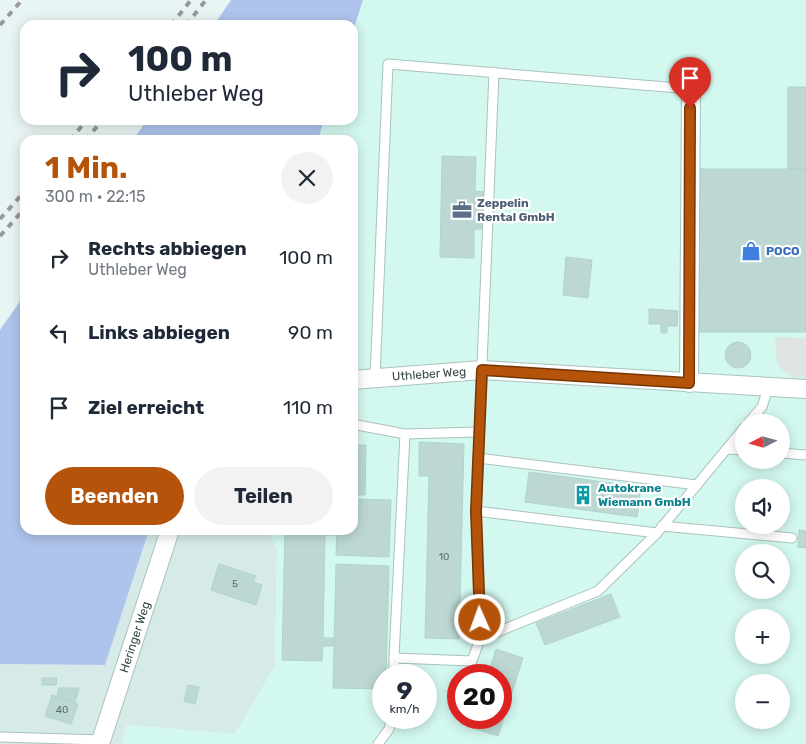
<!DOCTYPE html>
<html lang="de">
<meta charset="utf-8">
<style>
:root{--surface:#fff;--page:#f2f2f3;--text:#1f2937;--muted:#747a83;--accent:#b45309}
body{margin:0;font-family:Rubik,sans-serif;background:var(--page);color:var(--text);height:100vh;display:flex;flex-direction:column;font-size:19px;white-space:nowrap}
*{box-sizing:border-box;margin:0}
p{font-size:16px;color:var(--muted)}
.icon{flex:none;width:28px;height:28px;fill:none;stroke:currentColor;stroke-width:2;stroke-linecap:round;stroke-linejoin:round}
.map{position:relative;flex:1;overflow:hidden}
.side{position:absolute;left:20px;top:135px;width:338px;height:400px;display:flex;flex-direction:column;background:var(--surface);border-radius:15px;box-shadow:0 2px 12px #0003}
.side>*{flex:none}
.banner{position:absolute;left:20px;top:20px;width:338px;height:105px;border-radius:15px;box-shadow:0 2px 12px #0003;background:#fff;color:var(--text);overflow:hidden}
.needle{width:32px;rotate:264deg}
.fabs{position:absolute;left:735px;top:414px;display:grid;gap:10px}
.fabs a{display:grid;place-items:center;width:55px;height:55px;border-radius:50%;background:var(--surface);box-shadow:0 2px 12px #0003;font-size:25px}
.speed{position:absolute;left:372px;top:664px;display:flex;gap:10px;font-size:25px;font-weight:700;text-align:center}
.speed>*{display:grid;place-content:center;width:65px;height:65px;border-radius:50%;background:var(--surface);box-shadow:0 2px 12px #0003;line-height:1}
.speed small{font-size:12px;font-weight:400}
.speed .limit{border:8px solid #d22;background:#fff;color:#111}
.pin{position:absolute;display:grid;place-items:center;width:42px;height:42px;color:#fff;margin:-51px -21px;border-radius:50% 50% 50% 0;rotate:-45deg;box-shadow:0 0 5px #0007}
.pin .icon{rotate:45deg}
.me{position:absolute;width:55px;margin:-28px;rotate:358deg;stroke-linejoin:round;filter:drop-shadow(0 0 4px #0008)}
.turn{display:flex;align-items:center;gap:18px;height:105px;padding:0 25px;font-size:22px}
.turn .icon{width:65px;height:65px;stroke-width:2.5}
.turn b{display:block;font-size:35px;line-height:42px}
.round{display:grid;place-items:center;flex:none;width:52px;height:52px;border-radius:26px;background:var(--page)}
.head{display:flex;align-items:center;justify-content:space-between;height:85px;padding:0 25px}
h1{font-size:30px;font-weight:700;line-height:38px;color:var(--accent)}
.cta{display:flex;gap:10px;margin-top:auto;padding:10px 25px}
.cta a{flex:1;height:58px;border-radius:30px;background:var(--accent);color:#fff;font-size:20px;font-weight:700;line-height:58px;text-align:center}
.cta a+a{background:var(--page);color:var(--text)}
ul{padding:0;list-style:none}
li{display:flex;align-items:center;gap:15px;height:75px;padding:0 25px}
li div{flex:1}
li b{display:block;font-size:19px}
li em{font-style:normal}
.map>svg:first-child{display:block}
</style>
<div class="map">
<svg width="806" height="744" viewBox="0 0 806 744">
<rect width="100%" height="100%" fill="#e9f5f4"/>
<path fill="#d6eae8" d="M149 530H268L277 550 275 666 235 734 127 725 121 744H0V664L105 665Z"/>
<path fill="#d3f8f0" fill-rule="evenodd" d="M363 0H806V744H121L127 725 235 734 275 666 277 550 268 530H352V140H318L324 120H352L353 31ZM744 422H781V460H744ZM744 488H781V525H744ZM744 552H781V590H744ZM744 618H781V655H744ZM384 675H426V718H384ZM459 675H501V718H459ZM744 682H781V720H744Z"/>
<g fill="#afc4ec">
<path d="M231 0H363L353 31 352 25H214Z"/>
<path d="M147 120H324L318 140H133Z"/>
<path d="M25 294V530H149L105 665 0 664V330Z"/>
</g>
<g fill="#dee4e2">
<path d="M775 337 806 338V378L792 377 777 365Z"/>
<path d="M352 406H359V442H353Z"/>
</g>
<g fill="#bdd8d3" stroke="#b0d3cd">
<rect x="788" y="87" width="18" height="82"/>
<path d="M442 156 476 157 475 191 484 192 483 229H474V258L440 257Z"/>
<rect x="697" y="169" width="109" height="163"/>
<path d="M566 257 592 260 588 298 563 295Z"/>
<path d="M649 309 678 311 677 326H667V333H661V324H649Z"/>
<circle cx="738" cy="355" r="13"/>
<path d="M419 442 464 444 459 639 425 638 429 476H419Z"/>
<path d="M352 445H366L365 495H352Z"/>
<path d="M529 472 641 487 637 517 525 502Z"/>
<path d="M352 499 391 500 389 557 336 555 337 530H352Z"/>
<path d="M285 530H337V535H325L323 638H334V646H323L322 661 282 660Z"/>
<path d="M799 530 806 531V548L798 547Z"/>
<path d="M219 564 256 576 253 582 262 585 256 605 211 590Z"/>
<path d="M336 564 389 566 386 675H384V689L333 688Z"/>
<path d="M611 594 620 617 545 645 536 623Z"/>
<path d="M496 649 523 658 498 736 472 728 475 718H501V675H488Z"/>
<path d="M42 678H57L56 685H42Z"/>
<path d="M188 685 199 687 195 704 184 701Z"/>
<path d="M59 688H79L75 702 57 697Z"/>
<path d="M52 695 78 704 71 724 45 716Z"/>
</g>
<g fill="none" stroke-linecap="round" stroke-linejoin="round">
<defs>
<g id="lane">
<path d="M494 72 476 511 480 639 598 591 657 533 744 428"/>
<path d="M375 378 388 64 691 89"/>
<path d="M749 422 762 407 768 388"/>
<path d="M352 424 405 434 478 432"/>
<path d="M405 434 394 658 472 661 480 639"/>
<path d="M727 449 744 450"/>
<path d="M781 453 806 455"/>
<path d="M478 458 697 485"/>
<path d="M476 511 657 533"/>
<path d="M662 526 792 538"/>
<path d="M394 675V658"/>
<path d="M0 737 102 740"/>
<path d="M378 744 389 729 391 718"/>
</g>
<g id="street">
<path d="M352 380 482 370 806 389"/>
<path d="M689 383 691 89"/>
<path d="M100 744 170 530"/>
</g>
</defs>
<use href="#lane" stroke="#aac2be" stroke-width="11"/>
<use href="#street" stroke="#aac2be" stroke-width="20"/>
<use href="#lane" stroke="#fff" stroke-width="9"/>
<use href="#street" stroke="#fff" stroke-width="18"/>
<g stroke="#989898" stroke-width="4" stroke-dasharray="6 6" stroke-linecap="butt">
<path d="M0 25 22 0"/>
<path d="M171 25 191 0"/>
<path d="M186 25 206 0"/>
<path d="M70 140 87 120"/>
<path d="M85 140 103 120"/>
<path d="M0 219 25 191"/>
<path d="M0 236 25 208"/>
</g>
</g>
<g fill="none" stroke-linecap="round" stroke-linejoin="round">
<defs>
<path id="route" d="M480 620 476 511 482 370 689 383 690 108"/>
</defs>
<use href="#route" stroke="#753606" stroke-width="12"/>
<use href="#route" stroke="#b45309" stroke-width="9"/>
</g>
<defs>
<symbol id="office-bare" viewBox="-9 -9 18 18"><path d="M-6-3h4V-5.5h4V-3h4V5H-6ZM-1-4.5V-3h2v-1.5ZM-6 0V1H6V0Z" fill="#5c6f8a" stroke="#fff" stroke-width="2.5" paint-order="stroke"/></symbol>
<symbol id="shop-bare" viewBox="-9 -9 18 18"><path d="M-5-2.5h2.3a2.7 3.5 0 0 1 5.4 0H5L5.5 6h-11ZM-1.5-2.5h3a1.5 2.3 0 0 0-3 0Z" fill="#3f7fe0" stroke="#fff" stroke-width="2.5" paint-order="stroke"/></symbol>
<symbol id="building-bare" viewBox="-9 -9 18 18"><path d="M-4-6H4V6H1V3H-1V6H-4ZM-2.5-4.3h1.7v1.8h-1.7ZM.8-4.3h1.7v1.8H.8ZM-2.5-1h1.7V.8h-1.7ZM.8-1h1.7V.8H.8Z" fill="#0f9aa8" stroke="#fff" stroke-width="2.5" paint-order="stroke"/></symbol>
</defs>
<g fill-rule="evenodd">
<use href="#office-bare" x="448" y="196" width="28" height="28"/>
<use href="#shop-bare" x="737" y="237" width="28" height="28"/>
<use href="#building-bare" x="569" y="481" width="28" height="28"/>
</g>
<g text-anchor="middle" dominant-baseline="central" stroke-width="4.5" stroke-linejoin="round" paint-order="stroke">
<g font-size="10" fill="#586e69">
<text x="444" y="557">10</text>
<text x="235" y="584">5</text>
<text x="62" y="710">40</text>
</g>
<g font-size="12" font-weight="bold" fill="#4e5e75" stroke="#fff" text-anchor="start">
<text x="477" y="203">Zeppelin<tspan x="477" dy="14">Rental GmbH</tspan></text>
</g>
<g font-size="12" font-weight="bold" fill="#366cbe" stroke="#fff" text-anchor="start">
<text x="766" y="251">POCO</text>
</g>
<g font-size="12" fill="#364a46" stroke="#fff">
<text transform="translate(429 374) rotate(-4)">Uthleber Weg</text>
<text transform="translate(135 637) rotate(-72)">Heringer Weg</text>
</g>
<g font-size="12" font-weight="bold" fill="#0d838f" stroke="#fff" text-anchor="start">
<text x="598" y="488">Autokrane<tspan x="598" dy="14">Wiemann GmbH</tspan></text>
</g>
</g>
</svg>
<div class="fabs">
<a><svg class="needle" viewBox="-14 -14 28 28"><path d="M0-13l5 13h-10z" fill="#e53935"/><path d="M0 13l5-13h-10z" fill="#747a83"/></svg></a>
<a><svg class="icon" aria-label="sound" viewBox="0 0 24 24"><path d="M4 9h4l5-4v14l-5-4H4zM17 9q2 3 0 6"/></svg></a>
<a><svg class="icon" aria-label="search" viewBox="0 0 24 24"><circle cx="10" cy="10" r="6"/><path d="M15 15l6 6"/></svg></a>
<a>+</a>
<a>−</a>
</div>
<div class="speed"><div>9<small>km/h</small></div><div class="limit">20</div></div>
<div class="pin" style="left:690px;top:108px;background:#d93025"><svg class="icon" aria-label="arrive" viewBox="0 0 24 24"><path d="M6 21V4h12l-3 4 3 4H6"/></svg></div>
<svg class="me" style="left:480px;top:620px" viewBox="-20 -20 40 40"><circle r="17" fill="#b45309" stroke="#fff" stroke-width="3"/><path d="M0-11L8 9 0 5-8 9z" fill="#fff"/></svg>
<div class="banner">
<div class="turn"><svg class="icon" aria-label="right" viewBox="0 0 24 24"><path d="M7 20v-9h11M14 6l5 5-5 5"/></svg><div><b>100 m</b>Uthleber Weg</div></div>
</div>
<section class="side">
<div class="head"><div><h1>1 Min.</h1><p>300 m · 22:15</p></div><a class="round"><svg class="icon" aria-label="close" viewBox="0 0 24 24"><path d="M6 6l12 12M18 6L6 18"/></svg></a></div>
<ul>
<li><svg class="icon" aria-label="right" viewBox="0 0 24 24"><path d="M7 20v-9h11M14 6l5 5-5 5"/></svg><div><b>Rechts abbiegen</b><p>Uthleber Weg</p></div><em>100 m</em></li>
<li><svg class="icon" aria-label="left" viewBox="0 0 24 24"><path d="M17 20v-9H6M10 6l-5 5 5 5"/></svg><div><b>Links abbiegen</b></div><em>90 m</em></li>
<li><svg class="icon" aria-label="arrive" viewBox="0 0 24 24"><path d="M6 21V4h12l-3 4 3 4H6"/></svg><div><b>Ziel erreicht</b></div><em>110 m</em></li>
</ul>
<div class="cta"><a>Beenden</a><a>Teilen</a></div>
</section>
</div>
